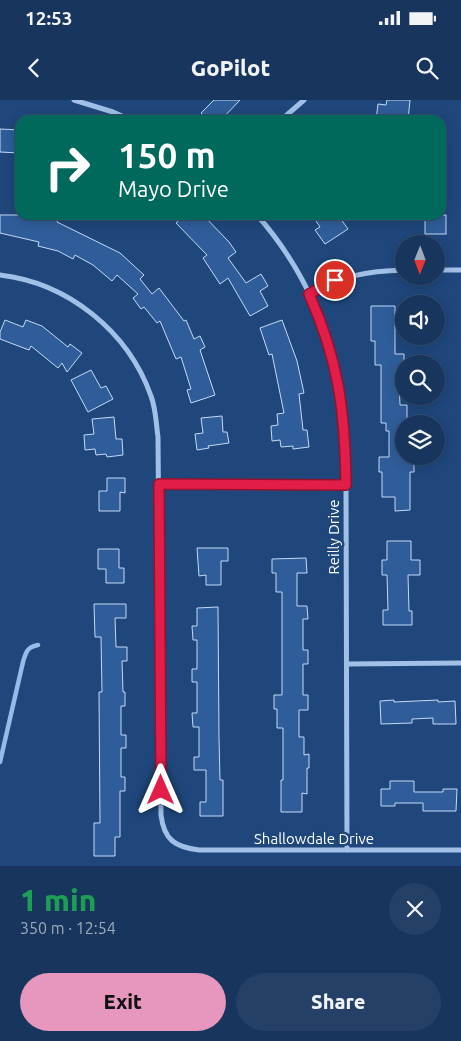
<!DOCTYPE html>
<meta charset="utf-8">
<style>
:root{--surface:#17355d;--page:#244066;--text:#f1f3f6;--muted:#9eabbc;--line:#365072;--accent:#e797bd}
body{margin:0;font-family:Ubuntu,sans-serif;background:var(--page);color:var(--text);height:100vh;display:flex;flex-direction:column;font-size:19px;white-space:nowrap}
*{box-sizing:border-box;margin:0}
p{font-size:16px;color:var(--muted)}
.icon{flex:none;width:28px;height:28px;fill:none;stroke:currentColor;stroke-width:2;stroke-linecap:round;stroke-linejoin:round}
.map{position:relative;height:766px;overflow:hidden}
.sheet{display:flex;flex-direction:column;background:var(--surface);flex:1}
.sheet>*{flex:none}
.banner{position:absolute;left:15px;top:15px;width:431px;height:105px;border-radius:15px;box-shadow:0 2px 12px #0003,0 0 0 1px var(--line);background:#00695c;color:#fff;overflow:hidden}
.needle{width:32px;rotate:181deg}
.controls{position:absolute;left:395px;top:135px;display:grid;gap:10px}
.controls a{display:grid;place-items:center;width:50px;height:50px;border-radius:50%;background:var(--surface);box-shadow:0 2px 12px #0003,0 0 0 1px var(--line);font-size:25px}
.pin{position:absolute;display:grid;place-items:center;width:42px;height:42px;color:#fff;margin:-21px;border:2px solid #fff;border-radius:50%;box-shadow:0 1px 5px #0007}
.me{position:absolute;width:55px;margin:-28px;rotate:0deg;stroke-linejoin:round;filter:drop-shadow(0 0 4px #0008)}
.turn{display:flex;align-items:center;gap:18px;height:105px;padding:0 20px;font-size:22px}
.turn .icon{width:65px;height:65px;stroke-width:2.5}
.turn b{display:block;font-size:35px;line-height:42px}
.round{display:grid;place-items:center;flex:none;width:52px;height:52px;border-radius:26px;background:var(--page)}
.headline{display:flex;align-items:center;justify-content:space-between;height:85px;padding:0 20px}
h1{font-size:30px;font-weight:800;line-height:38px;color:#1e9e55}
.cta{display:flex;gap:10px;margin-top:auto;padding:10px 20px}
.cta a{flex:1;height:58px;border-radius:30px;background:var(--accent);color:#111;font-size:20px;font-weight:800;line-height:58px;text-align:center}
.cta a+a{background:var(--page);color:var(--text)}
.status{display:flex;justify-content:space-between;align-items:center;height:35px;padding:0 25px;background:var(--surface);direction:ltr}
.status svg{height:14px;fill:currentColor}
header{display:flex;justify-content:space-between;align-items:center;height:65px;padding:0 20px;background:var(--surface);font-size:22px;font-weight:800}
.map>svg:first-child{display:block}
</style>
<div class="status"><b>12:53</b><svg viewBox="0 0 49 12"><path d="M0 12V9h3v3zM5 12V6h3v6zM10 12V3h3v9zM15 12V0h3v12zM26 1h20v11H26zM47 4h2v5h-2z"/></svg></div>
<header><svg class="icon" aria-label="back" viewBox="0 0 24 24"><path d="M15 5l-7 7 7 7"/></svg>GoPilot<svg class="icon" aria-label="search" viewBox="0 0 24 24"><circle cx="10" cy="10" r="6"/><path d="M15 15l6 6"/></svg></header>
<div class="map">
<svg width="461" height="766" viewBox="0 0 461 766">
<rect width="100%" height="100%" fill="#1f477c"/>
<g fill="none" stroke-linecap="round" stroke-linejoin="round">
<path stroke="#95bbe8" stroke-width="4.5" d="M0 662 23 562C26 552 27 547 38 545"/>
</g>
<g fill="#2f5d99" stroke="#c5daf5">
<path d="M214 0H240L221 20H209L201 13Z"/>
<path d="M387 0H410L408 20H376L378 4 386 5Z"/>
<path d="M0 29 20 30V53L0 52Z"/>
<path d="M0 115H25L45 120 46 117 58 120 57 122 120 153 144 175 140 179 152 194 159 188 184 221 186 220 194 239 200 236 205 247 200 250 215 295 191 303 187 290 191 289 181 257 176 259 160 221 157 223 144 207 141 209 133 198 138 194 117 175 112 181 93 165 75 155 73 159 58 151 38 146 39 142 0 133Z"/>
<path d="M185 115H203L229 142 236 152 228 158 246 183 261 174 268 186 260 191 268 206 250 216 228 178 220 184 203 158 207 155 176 123Z"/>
<path d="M312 115H338L348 129 325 144 315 130 320 127Z"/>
<rect x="425" y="115" width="21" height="19"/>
<path d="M371 206H395V254H404V282H399L400 305H407V324H404V356L414 358V372H410V410L395 411V397H382V372H379V357H389V331H386V323H381V265H375V241H371Z"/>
<path d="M5 220 23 227 26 220 42 226 68 247 70 244 82 253 67 272 62 263 58 268 31 246 29 250 0 239V232Z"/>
<path d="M282 220 297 261 304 293 299 294 303 330H307L309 347 293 349V346L281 347 280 340 272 341 271 326 278 325 277 314 284 313 272 254 269 255 260 228Z"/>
<path d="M91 270 101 288 106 286 113 299 88 312 71 280Z"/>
<path d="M222 316 223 332H227L229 343 208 346 209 348 197 350 195 334 203 333 201 318Z"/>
<path d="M114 317 116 339H122L123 355 107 357 106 354 96 355 95 349 85 350 84 335 94 334 92 319Z"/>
<path d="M107 378H125V393L120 392V411H99V391H107Z"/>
<path d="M387 441H411V460H420V475H408L409 511H412V525H383V510H388L387 475H382V460H387Z"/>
<path d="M197 448H228V461H221V485H206V475L199 476Z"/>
<path d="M98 449H119V468H124V483H106V469H98Z"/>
<path d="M306 458 307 473H297V506H307L308 519H303V550H308V564H303V595H308V610H299V637H304V655L309 654V668H307V694L302 693V712H281V680H283V628H277V609H274V595H282V492H276V473H272V459Z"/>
<path d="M94 504H126V518H115L116 547H127V561H122L123 592H125V606H121V635H126V648H121V677H125V691H120V737H115V756H94V723H100L99 592H102L101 537H95Z"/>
<path d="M218 507 219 638 220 680H223V716H200V702H206V670H194V657H199V627H193L192 613H197V582H192V569H197V540H193L192 526H197V508Z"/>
<path d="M394 600V602L438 600V602L455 601 456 624H433V618L412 619V623L381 624 380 601Z"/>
<path d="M390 681H414V692H443V689H457L456 711H423V703H395V706H381V689H390Z"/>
</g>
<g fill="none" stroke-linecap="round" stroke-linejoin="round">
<g stroke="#a1c0e7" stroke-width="5">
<path d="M74 0 113 12 131 20"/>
<path d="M281 20 304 0"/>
<path d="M257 115C303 167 334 235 342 304 346 331 345 358 346 385L347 750"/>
<path d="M436 170H461"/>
<path d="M0 175C68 183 128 231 151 296 156 309 156 323 158 337L161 715C164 740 175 747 199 750H461"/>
<path d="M309 194C342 176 366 171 404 170"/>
<path d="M159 385H346"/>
<path d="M347 564 461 563"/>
</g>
</g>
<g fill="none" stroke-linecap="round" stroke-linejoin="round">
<defs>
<path id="route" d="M161 690 159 384 346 385C345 312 339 261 309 194L335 180"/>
</defs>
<use href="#route" stroke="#92132f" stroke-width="12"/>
<use href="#route" stroke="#e11d48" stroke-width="9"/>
</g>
<g text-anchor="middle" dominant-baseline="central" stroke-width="5" stroke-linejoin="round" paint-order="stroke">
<g font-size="15" fill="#fff" stroke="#1f477c">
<text transform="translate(333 437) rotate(-90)">Reilly Drive</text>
<text x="314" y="738">Shallowdale Drive</text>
</g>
</g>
</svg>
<div class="controls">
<a><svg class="needle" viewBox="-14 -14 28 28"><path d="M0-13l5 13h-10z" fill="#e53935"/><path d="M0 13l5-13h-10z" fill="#9eabbc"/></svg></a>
<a><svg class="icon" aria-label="sound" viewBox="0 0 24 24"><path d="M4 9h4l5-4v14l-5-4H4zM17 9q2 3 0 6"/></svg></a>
<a><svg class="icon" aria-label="search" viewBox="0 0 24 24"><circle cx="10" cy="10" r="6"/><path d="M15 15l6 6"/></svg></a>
<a><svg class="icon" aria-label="layers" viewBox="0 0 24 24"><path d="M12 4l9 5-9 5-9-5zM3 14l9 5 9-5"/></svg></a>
</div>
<div class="pin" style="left:335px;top:180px;background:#d93025"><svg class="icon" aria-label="arrive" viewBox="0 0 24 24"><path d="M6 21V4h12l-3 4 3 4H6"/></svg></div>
<svg class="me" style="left:161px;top:690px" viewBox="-20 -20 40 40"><path d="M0-17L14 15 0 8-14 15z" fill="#e11d48" stroke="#fff" stroke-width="4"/></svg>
<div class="banner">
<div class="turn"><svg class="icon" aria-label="right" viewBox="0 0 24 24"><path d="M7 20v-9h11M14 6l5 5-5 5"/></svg><div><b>150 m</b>Mayo Drive</div></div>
</div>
</div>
<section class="sheet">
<div class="headline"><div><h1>1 min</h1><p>350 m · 12:54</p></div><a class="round"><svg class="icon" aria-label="close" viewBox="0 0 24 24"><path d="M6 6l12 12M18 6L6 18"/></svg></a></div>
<div class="cta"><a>Exit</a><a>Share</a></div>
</section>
